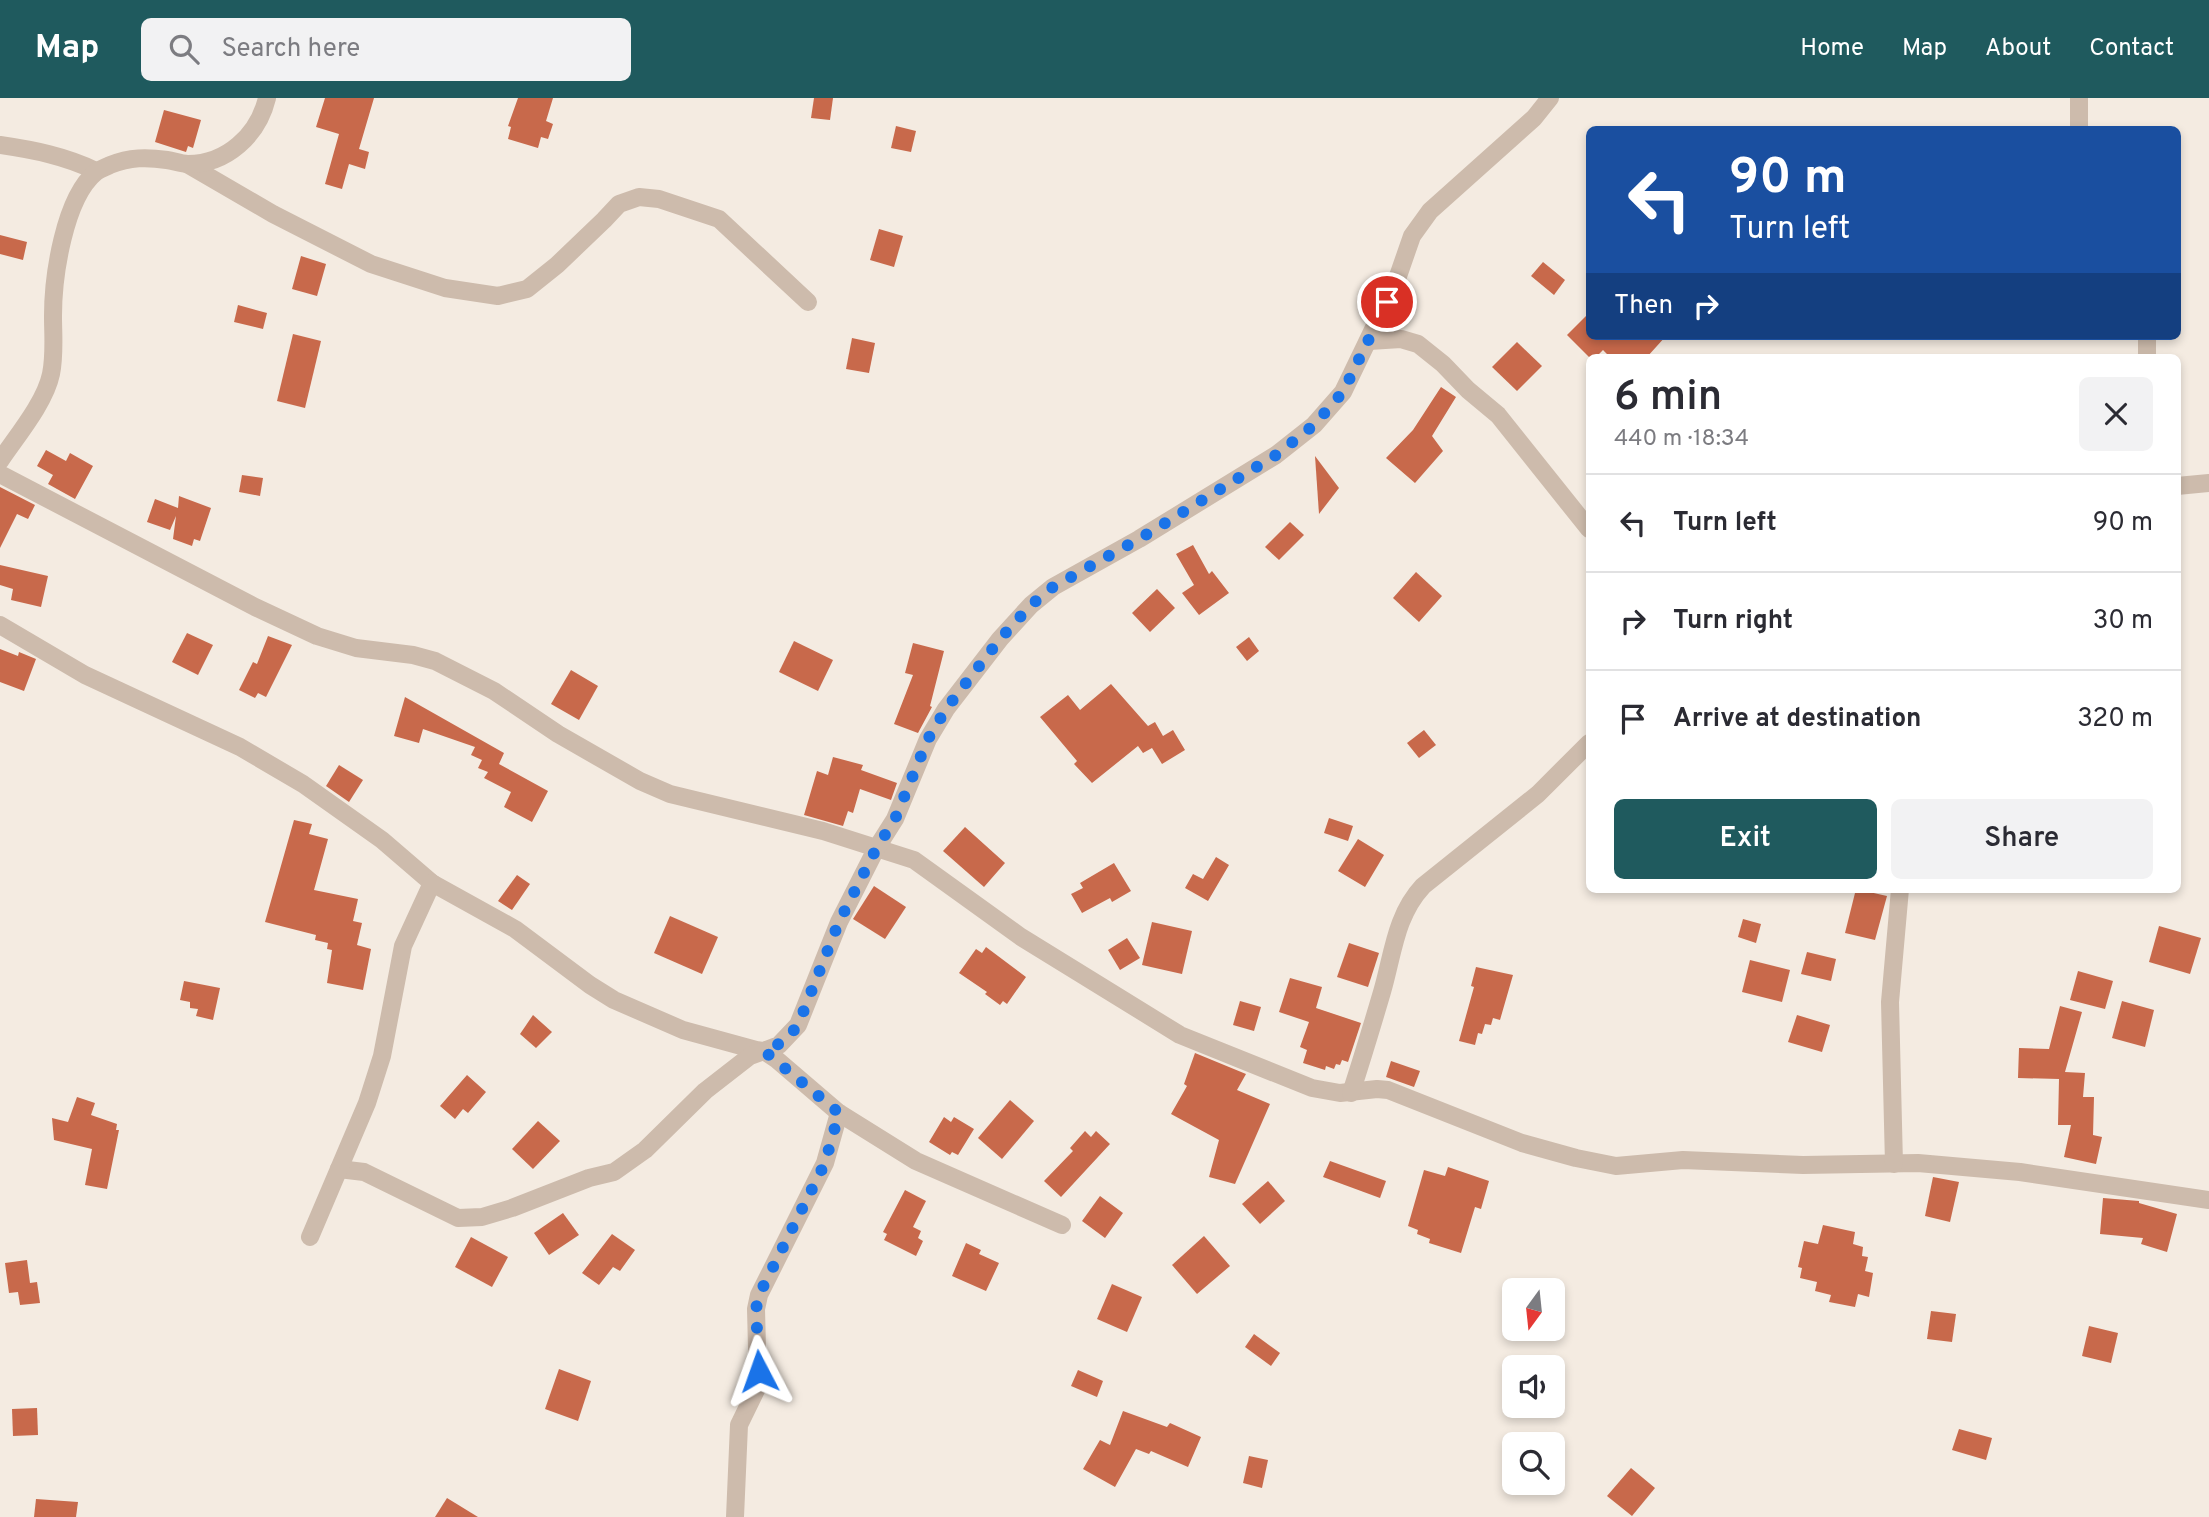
<!DOCTYPE html>
<meta charset="utf-8">
<style>
:root{--surface:#fff;--page:#f2f2f3;--text:#2b2b33;--muted:#7c7c81;--line:#e1e1e2;--accent:#1f5a5e}
body{margin:0;font-family:Overpass,sans-serif;background:var(--page);color:var(--text);height:100vh;display:flex;flex-direction:column;font-size:26px;white-space:nowrap}
*{box-sizing:border-box;margin:0}
p{font-size:23px;color:var(--muted)}
.icon{flex:none;width:38px;height:38px;fill:none;stroke:currentColor;stroke-width:2;stroke-linecap:round;stroke-linejoin:round}
.map{position:relative;flex:1;overflow:hidden}
.sheet{position:absolute;left:1586px;top:256px;width:595px;height:539px;display:flex;flex-direction:column;background:var(--surface);border-radius:10px;box-shadow:0 4px 10px #0003}
.sheet>*{flex:none}
.top-card{position:absolute;left:1586px;top:28px;width:595px;height:214px;border-radius:10px;box-shadow:0 4px 10px #0003;background:#1a4fa0;color:#fff;overflow:hidden}
.needle{width:46px;rotate:195deg}
.controls{position:absolute;left:1502px;top:1180px;display:grid;gap:14px}
.controls a{display:grid;place-items:center;width:63px;height:63px;border-radius:10px;background:var(--surface);box-shadow:0 4px 10px #0003;font-size:35px}
.pin{position:absolute;display:grid;place-items:center;width:60px;height:60px;color:#fff;margin:-30px;border:4px solid #fff;border-radius:50%;box-shadow:0 2px 7px #0007}
.me{position:absolute;width:77px;margin:-38px;rotate:356deg;stroke-linejoin:round;filter:drop-shadow(0 0 5px #0008)}
.turn{display:flex;align-items:center;gap:24px;height:147px;padding:0 28px;font-size:32px}
.turn .icon{width:91px;height:91px;stroke-width:2.5}
.turn b{display:block;font-size:49px;line-height:60px}
.then{display:flex;align-items:center;height:66px;padding:0 28px;background:#0003;gap:14px;font-size:26px}
.round{display:grid;place-items:center;flex:none;width:74px;height:74px;border-radius:10px;background:var(--page)}
.headline{display:flex;align-items:center;justify-content:space-between;height:119px;padding:0 28px}
h1{font-size:42px;font-weight:600;line-height:52px}
.cta{display:flex;gap:14px;margin-top:auto;padding:14px 28px}
.cta a{flex:1;height:80px;border-radius:10px;background:var(--accent);color:#fff;font-size:28px;font-weight:600;line-height:80px;text-align:center}
.cta a+a{background:var(--page);color:var(--text)}
ul{padding:0;list-style:none}
li{display:flex;align-items:center;gap:21px;height:98px;padding:0 28px;border-top:2px solid var(--line)}
li div{flex:1}
li b{display:block;font-size:26px}
li em{font-style:normal}
header{display:flex;align-items:center;gap:42px;box-sizing:border-box;height:98px;padding:0 35px;background:var(--accent);color:#fff}
header strong{font-size:33px}
nav{display:flex;gap:38px;margin-inline-start:auto;font-size:24px}
.search{width:490px;height:63px;background:var(--page);display:flex;align-items:center;gap:18px;box-sizing:border-box;padding:0 24px;border-radius:10px;color:var(--muted);font-size:26px}
.map>svg:first-child{display:block}
</style>
<header>
<strong>Map</strong>
<div class="search"><svg class="icon" aria-label="search" viewBox="0 0 24 24"><circle cx="10" cy="10" r="6"/><path d="M15 15l6 6"/></svg>Search here</div>
<nav><a>Home</a><a>Map</a><a>About</a><a>Contact</a></nav>
</header>
<div class="map">
<svg width="2209" height="1419" viewBox="0 0 2209 1419">
<rect width="100%" height="100%" fill="#f4ebe1"/>
<g fill="#c8694b">
<path d="M325 0H374L359 51 369 54 365 71 349 66 342 91 325 86 339 36 316 29Z"/>
<path d="M518 0H553L546 23 553 26 548 41 541 39 538 50 508 41 511 29 508 28Z"/>
<path d="M814 0H833L830 22 811 20Z"/>
<path d="M164 12 201 22 193 50 188 48 186 54 155 44Z"/>
<path d="M896 28 916 33 911 54 891 50Z"/>
<path d="M879 131 903 138 894 169 870 162Z"/>
<path d="M0 137 27 144 23 162 0 156Z"/>
<path d="M301 158 326 166 317 198 292 191Z"/>
<path d="M1543 164 1565 182 1554 197 1531 178Z"/>
<path d="M238 207 267 215 263 231 234 224Z"/>
<path d="M1589 215V238H1666L1647 259H1610L1603 252 1596 259H1589L1567 237Z"/>
<path d="M293 236 321 243 305 310 277 303Z"/>
<path d="M852 240 875 245 869 275 846 271Z"/>
<path d="M1517 244 1542 268 1517 293 1492 269Z"/>
<path d="M1441 289 1456 299 1432 338 1443 353 1415 385 1386 360 1413 332Z"/>
<path d="M46 352 66 363 70 355 93 368 75 401 48 386 53 377 37 368Z"/>
<path d="M1315 358 1339 390 1319 416Z"/>
<path d="M242 377 263 380 260 398 239 394Z"/>
<path d="M0 389 35 407 28 421 17 416 0 450Z"/>
<path d="M179 398 211 410 200 443 194 441 192 448 173 441 176 418 170 432 147 424 155 401 178 410Z"/>
<path d="M1290 424 1304 437 1279 462 1265 449Z"/>
<path d="M1193 447 1209 476 1212 473 1229 495 1199 517 1182 495 1194 487 1176 456Z"/>
<path d="M0 467 48 478 41 509 11 502 13 491 0 487Z"/>
<path d="M1416 474 1442 498 1419 524 1393 500Z"/>
<path d="M1157 491 1175 510 1150 534 1132 515Z"/>
<path d="M187 535 213 547 198 577 172 564Z"/>
<path d="M268 538 292 547 266 599 258 595 255 600 239 592 253 564 257 566Z"/>
<path d="M1249 539 1259 553 1247 563 1236 549Z"/>
<path d="M794 543 833 562 818 593 779 574Z"/>
<path d="M913 545 944 553 930 608 932 609 918 635 894 626 913 577 905 575Z"/>
<path d="M0 551 18 558 19 554 36 561 24 593 0 584Z"/>
<path d="M571 572 598 588 579 622 551 606Z"/>
<path d="M1111 586 1148 628 1155 624 1163 638 1173 632 1185 652 1162 666 1152 650 1143 655 1138 648 1092 685 1074 666 1077 663 1040 619 1068 597 1080 612Z"/>
<path d="M405 599 504 655 499 666 548 693 532 724 504 709 511 694 484 680 488 674 478 670 482 662 471 657 475 649 423 631 419 645 394 638Z"/>
<path d="M1424 632 1436 647 1419 660 1407 645Z"/>
<path d="M833 659 863 667 861 672 897 685 891 702 860 691 853 715 848 713 843 728 804 717 817 673 828 677Z"/>
<path d="M339 667 363 682 349 704 326 688Z"/>
<path d="M1329 720 1353 728 1348 743 1324 735Z"/>
<path d="M294 722 312 726 309 736 328 741 314 792 358 801 353 823 362 825 357 847 371 851 363 892 327 885 332 852 327 851 328 845 315 842 316 837 265 824Z"/>
<path d="M965 729 1005 765 984 789 943 753Z"/>
<path d="M1358 741 1384 757 1365 789 1338 773Z"/>
<path d="M1216 759 1229 767 1208 803 1185 790 1193 776 1203 781Z"/>
<path d="M1114 765 1131 793 1112 804 1110 800 1082 815 1071 796 1083 790 1080 785Z"/>
<path d="M517 777 530 786 512 812 498 803Z"/>
<path d="M874 788 906 809 885 841 853 821Z"/>
<path d="M1856 791 1887 798 1875 842 1845 835Z"/>
<path d="M670 818 718 839 702 876 654 855Z"/>
<path d="M1743 821 1761 826 1756 845 1738 839Z"/>
<path d="M1152 824 1192 833 1182 876 1142 867Z"/>
<path d="M2159 828 2201 840 2190 876 2149 864Z"/>
<path d="M1127 840 1140 860 1120 872 1108 852Z"/>
<path d="M1349 845 1379 855 1368 889 1337 879Z"/>
<path d="M986 849 1026 879 1007 906 1003 903 1000 907 985 896 987 894 959 875 976 851 982 855Z"/>
<path d="M1807 854 1836 861 1831 883 1801 876Z"/>
<path d="M1750 862 1790 872 1782 904 1742 894Z"/>
<path d="M1476 869 1513 877 1500 922 1493 920 1491 927 1485 926 1482 936 1478 935 1475 947 1459 943 1474 889 1471 888Z"/>
<path d="M2078 873 2113 883 2105 911 2070 902Z"/>
<path d="M1290 880 1322 889 1316 910 1361 925 1348 964 1342 962 1340 967 1336 966 1334 971 1326 968 1325 972 1303 965 1307 952 1300 949 1309 924 1279 914Z"/>
<path d="M184 883 220 890 213 922 196 918 198 911 190 910V904L180 902Z"/>
<path d="M1240 903 1261 909 1254 933 1233 927Z"/>
<path d="M2122 903 2154 912 2145 949 2112 940Z"/>
<path d="M2060 908 2082 914 2065 974 2085 975 2083 999H2094L2093 1037 2102 1039 2096 1066 2064 1059 2071 1027H2058L2059 981 2018 980 2019 950 2049 951Z"/>
<path d="M533 917 552 934 536 950 520 936Z"/>
<path d="M1797 917 1830 927 1822 954 1788 944Z"/>
<path d="M1195 955 1246 976 1237 992 1270 1006 1235 1086 1209 1079 1219 1042 1171 1016 1187 988 1184 986Z"/>
<path d="M1391 963 1420 973 1414 989 1386 979Z"/>
<path d="M467 977 486 994 468 1015 463 1011 455 1021 440 1008Z"/>
<path d="M77 999 95 1005 91 1017 117 1026 116 1032H119L107 1091 85 1087 92 1051 54 1042 52 1020 68 1024Z"/>
<path d="M1010 1002 1034 1023 1002 1061 978 1040Z"/>
<path d="M944 1019 951 1024 954 1019 974 1031 958 1057 952 1054 950 1057 929 1044Z"/>
<path d="M538 1023 560 1043 533 1071 512 1051Z"/>
<path d="M1085 1033 1091 1039 1096 1033 1110 1046 1061 1099 1044 1083 1073 1053 1070 1050Z"/>
<path d="M1330 1063 1386 1083 1380 1100 1323 1079Z"/>
<path d="M1448 1069 1489 1083 1481 1111 1475 1109 1461 1155 1429 1145 1430 1141 1417 1136 1418 1132 1408 1128 1424 1072 1445 1078Z"/>
<path d="M1933 1079 1959 1084 1950 1124 1925 1118Z"/>
<path d="M1268 1083 1285 1103 1260 1126 1242 1106Z"/>
<path d="M905 1092 926 1103 913 1129 921 1133 918 1140 923 1143 916 1158 884 1142 887 1136 883 1134Z"/>
<path d="M1100 1098 1123 1115 1105 1140 1082 1123Z"/>
<path d="M2103 1100 2139 1103V1105L2177 1116 2167 1154 2141 1146 2143 1140 2100 1136Z"/>
<path d="M563 1115 579 1137 549 1157 534 1135Z"/>
<path d="M1823 1127 1855 1134 1853 1146 1863 1149 1862 1158 1868 1159 1865 1173 1873 1175 1869 1199 1858 1196 1855 1209 1829 1204 1831 1197 1815 1193 1817 1184 1800 1180 1802 1170 1798 1169 1804 1143 1818 1146Z"/>
<path d="M612 1136 635 1152 620 1173 613 1169 599 1187 582 1175Z"/>
<path d="M1204 1138 1230 1168 1197 1196 1172 1167Z"/>
<path d="M471 1139 508 1159 492 1189 455 1169Z"/>
<path d="M966 1145 981 1152 979 1156 999 1165 986 1193 952 1178Z"/>
<path d="M27 1162 30 1185 37 1184 40 1205 20 1207 18 1194 9 1195 5 1165Z"/>
<path d="M1112 1186 1142 1199 1127 1234 1097 1221Z"/>
<path d="M1931 1213 1956 1216 1952 1244 1927 1241Z"/>
<path d="M2089 1228 2118 1235 2111 1265 2082 1258Z"/>
<path d="M1254 1236 1280 1255 1271 1268 1245 1249Z"/>
<path d="M559 1271 591 1283 578 1323 545 1311Z"/>
<path d="M1078 1272 1103 1283 1097 1299 1071 1288Z"/>
<path d="M37 1310 38 1337 13 1338 12 1311Z"/>
<path d="M1123 1313 1167 1329 1170 1325 1201 1339 1188 1369 1151 1353 1149 1356 1136 1351 1115 1389 1083 1371 1100 1342 1110 1347Z"/>
<path d="M1959 1331 1992 1340 1986 1362 1952 1352Z"/>
<path d="M1249 1358 1268 1362 1262 1390 1243 1385Z"/>
<path d="M1631 1370 1655 1390 1632 1418 1607 1398Z"/>
<path d="M447 1400 478 1419H435Z"/>
<path d="M36 1401 78 1404 76 1419H34Z"/>
</g>
<g fill="none" stroke-linecap="round" stroke-linejoin="round">
<g stroke="#cdbbac" stroke-width="18">
<path d="M2079 0V32"/>
<path d="M0 47C34 52 65 58 96 73"/>
<path d="M187 66 273 116 371 166 445 190 498 198 527 191 557 167 604 122 619 106 639 99 659 101 719 121 808 204"/>
<path d="M2147 238V259"/>
<path d="M1369 243 1401 241 1418 246 1443 266 1468 292 1498 317 1589 431"/>
<path d="M0 363C16 339 45 305 51 276 55 257 53 237 53 218 53 179 64 100 96 74 100 71 106 69 110 67 130 59 147 59 167 62 174 63 181 66 188 66 227 66 258 37 267 0"/>
<path d="M0 376 255 509 317 538 356 550 413 557 435 563 494 593 558 636 640 683 670 696 823 733 914 762 1021 839 1180 937 1312 990 1340 995 1377 991 1388 992 1522 1045 1576 1060 1616 1068 1683 1062 1803 1067 1918 1065 2020 1074 2209 1102"/>
<path d="M2177 388 2209 385"/>
<path d="M0 527 85 577 240 649 303 686 382 742 432 785 515 831 590 887 614 902 683 932 756 952 764 953 779 947 798 927 839 824 876 751 895 721 928 641 946 611 1000 541 1031 507 1053 489 1139 441 1276 357 1314 327 1343 294 1396 184 1412 138 1430 113 1534 20 1550 0"/>
<path d="M1351 995C1362 961 1372 928 1382 894 1393 857 1395 818 1423 788L1538 696 1589 645"/>
<path d="M1894 1066 1890 904 1900 791"/>
<path d="M339 1071 364 1074 458 1120 482 1119 512 1110 589 1080 614 1074 645 1052 705 993 750 958 764 953 776 961 839 1015 916 1063 1062 1127"/>
<path d="M310 1139 367 1005 382 958 403 848 432 785"/>
<path d="M735 1419 739 1327 758 1288 756 1211 759 1197 825 1065 839 1015"/>
</g>
</g>
<g fill="none" stroke-linecap="round" stroke-linejoin="round">
<path stroke="#1a73e8" stroke-width="12" stroke-dasharray="0 21.6" d="M759 1273 756 1211 759 1197 825 1065 839 1015 764 953 785 943 798 927 839 824 876 751 895 721 928 641 946 611 1000 541 1031 507 1053 489 1139 441 1276 357 1314 327 1343 294 1387 204"/>
</g>
</svg>
<div class="controls">
<a><svg class="needle" viewBox="-14 -14 28 28"><path d="M0-13l5 13h-10z" fill="#e53935"/><path d="M0 13l5-13h-10z" fill="#7c7c81"/></svg></a>
<a><svg class="icon" aria-label="sound" viewBox="0 0 24 24"><path d="M4 9h4l5-4v14l-5-4H4zM17 9q2 3 0 6"/></svg></a>
<a><svg class="icon" aria-label="search" viewBox="0 0 24 24"><circle cx="10" cy="10" r="6"/><path d="M15 15l6 6"/></svg></a>
</div>
<div class="pin" style="left:1387px;top:204px;background:#d93025"><svg class="icon" aria-label="arrive" viewBox="0 0 24 24"><path d="M6 21V4h12l-3 4 3 4H6"/></svg></div>
<svg class="me" style="left:759px;top:1273px" viewBox="-20 -20 40 40"><path d="M0-17L14 15 0 8-14 15z" fill="#1a73e8" stroke="#fff" stroke-width="4"/></svg>
<div class="top-card">
<div class="turn"><svg class="icon" aria-label="left" viewBox="0 0 24 24"><path d="M17 20v-9H6M10 6l-5 5 5 5"/></svg><div><b>90 m</b>Turn left</div></div>
<div class="then">Then<svg class="icon" aria-label="right" viewBox="0 0 24 24"><path d="M7 20v-9h11M14 6l5 5-5 5"/></svg></div>
</div>
<section class="sheet">
<div class="headline"><div><h1>6 min</h1><p>440 m · 18:34</p></div><a class="round"><svg class="icon" aria-label="close" viewBox="0 0 24 24"><path d="M6 6l12 12M18 6L6 18"/></svg></a></div>
<ul>
<li><svg class="icon" aria-label="left" viewBox="0 0 24 24"><path d="M17 20v-9H6M10 6l-5 5 5 5"/></svg><div><b>Turn left</b></div><em>90 m</em></li>
<li><svg class="icon" aria-label="right" viewBox="0 0 24 24"><path d="M7 20v-9h11M14 6l5 5-5 5"/></svg><div><b>Turn right</b></div><em>30 m</em></li>
<li><svg class="icon" aria-label="arrive" viewBox="0 0 24 24"><path d="M6 21V4h12l-3 4 3 4H6"/></svg><div><b>Arrive at destination</b></div><em>320 m</em></li>
</ul>
<div class="cta"><a>Exit</a><a>Share</a></div>
</section>
</div>
